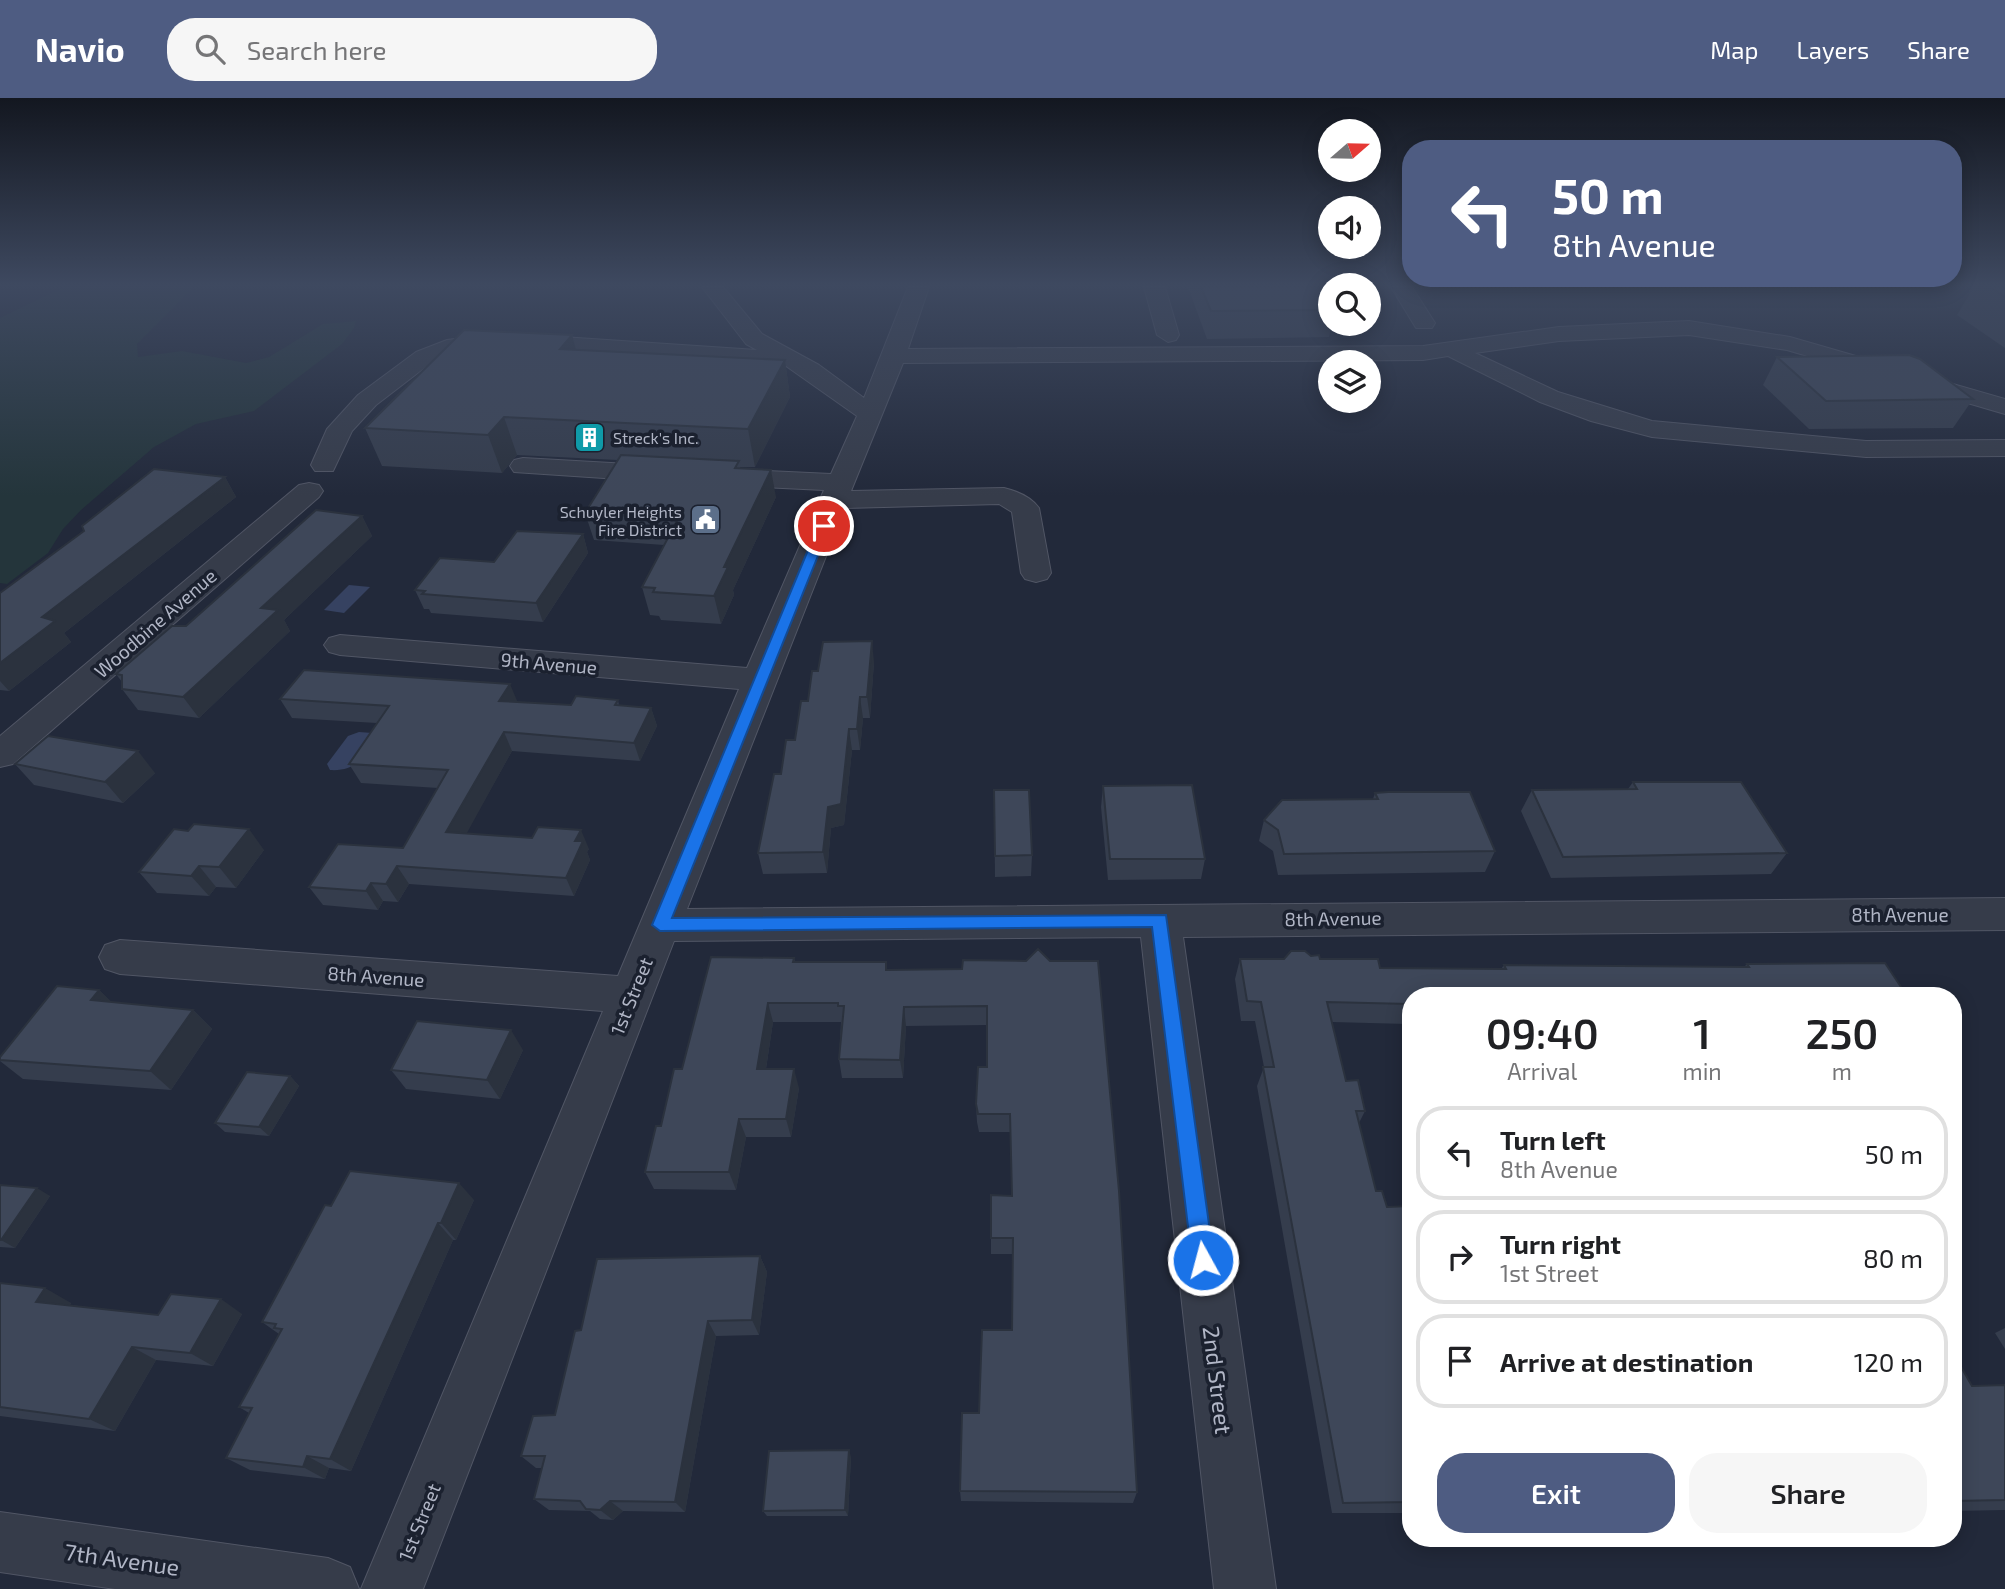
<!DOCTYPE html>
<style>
:root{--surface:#fff;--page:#f6f6f6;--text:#202124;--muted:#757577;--line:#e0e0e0;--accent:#4e5c82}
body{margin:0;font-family:"Exo 2",sans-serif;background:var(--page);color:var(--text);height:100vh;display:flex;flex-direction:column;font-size:26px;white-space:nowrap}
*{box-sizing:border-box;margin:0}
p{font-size:23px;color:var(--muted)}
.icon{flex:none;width:38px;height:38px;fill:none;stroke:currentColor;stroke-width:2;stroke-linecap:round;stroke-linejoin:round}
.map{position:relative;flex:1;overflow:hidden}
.panel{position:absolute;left:1402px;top:889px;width:560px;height:560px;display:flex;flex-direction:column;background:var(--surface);border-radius:28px;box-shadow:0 4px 18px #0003}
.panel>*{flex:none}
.hud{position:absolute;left:1402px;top:42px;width:560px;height:147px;border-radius:28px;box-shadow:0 4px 18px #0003;background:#4e5c82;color:#fff;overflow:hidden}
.needle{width:46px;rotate:70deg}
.buttons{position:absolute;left:1318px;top:21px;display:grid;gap:14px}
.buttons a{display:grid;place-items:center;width:63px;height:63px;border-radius:50%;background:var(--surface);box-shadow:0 4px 18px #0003;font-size:35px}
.pin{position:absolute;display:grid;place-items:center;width:60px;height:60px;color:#fff;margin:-30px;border:4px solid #fff;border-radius:50%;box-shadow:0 2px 7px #0007}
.me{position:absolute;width:77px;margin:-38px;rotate:353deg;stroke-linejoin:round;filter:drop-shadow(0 0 5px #0008)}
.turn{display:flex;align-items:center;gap:24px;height:147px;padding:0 35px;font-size:32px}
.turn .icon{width:91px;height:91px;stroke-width:2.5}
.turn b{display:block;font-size:49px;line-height:60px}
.eta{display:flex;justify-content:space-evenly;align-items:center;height:119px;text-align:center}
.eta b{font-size:42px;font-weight:600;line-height:49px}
.primary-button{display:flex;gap:14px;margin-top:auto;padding:14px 35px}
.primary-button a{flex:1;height:80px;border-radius:28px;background:var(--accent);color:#fff;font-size:28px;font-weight:600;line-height:80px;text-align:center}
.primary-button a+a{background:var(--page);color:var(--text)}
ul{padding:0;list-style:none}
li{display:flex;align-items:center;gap:21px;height:94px;margin:0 14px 10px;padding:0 21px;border:4px solid var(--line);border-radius:28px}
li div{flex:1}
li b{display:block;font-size:26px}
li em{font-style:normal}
header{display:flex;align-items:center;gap:42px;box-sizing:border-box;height:98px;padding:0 35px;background:var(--accent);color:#fff}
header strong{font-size:33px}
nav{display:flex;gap:38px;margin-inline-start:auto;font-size:24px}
.search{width:490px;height:63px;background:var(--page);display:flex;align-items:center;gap:18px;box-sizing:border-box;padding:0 24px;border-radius:28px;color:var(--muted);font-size:26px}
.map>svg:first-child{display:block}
</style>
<header>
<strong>Navio</strong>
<div class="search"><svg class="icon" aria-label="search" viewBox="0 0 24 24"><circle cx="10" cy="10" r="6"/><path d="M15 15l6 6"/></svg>Search here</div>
<nav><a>Map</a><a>Layers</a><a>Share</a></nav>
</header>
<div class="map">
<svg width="2005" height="1491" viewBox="0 0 2005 1491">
<rect width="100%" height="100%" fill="#22293a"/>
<path fill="#24353b" d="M64 189H194L137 246 138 259 182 253 246 265 269 259 323 226 356 223 354 230 342 246 254 313 196 326 154 349 81 412 63 431 48 455 7 486 0 485V220Z"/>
<g fill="#364261">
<path d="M349 487 370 489 344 515 324 512Z"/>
<path d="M359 634 386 636C369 655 357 674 330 672L327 666 348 638Z"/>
</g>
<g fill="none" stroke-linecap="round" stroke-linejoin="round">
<defs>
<g id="minor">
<path d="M702 189H723L762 236 819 267 864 300 908 189H929L908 251 1423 248 1559 229 1689 223 1790 239 2005 301V316L1787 252 1689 237 1559 243 1475 255 1558 294 1652 323 1866 343 2005 342V358L1866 359 1652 339 1591 323 1540 304 1448 258 1423 262 903 265 851 393 1004 390C1017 393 1031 399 1039 410L1051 475 1047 481 1036 484 1025 481 1021 475 1012 414 999 406 845 410 687 811 2005 800V832L1183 839 1276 1491H1214L1141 839 674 843 423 1491H361L603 913 120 876 105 871 99 859 105 847 120 842 618 878 739 591 340 557 329 554 324 547 329 540 340 537 747 570 824 392 721 387 711 385 707 379 711 373 721 371 831 376 857 318 786 268 487 251 459 253 432 264 376 307 352 333 333 373H315L311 367 327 331 358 297 416 254 447 242 487 237 547 238 757 252 746 246Z"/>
<path d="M1144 189H1165L1179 237 1176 242 1168 244 1157 237Z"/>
<path d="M1391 189H1412L1435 225 1432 230H1416Z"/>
<path d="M523 360 664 368 674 370 677 376 674 382 664 384 514 374 510 368 514 362Z"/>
<path d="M309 385 319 387 323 393 319 399 13 666 0 669V638L299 387Z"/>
<path d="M0 1414 328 1460 350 1469 359 1491H115L0 1474Z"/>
</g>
</defs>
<use href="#minor" stroke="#515665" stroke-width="2"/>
<use href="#minor" fill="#363c4a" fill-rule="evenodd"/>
</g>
<g fill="#353d4d">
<path d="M1188 189H1322L1330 203V226H1332L1329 239 1207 241Z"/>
<path d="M1974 189H2005V250L1957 217Z"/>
<path d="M572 237 576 251 785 262 790 299 755 369H740V370L776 399 733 492 734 497 721 526 661 522 659 518 650 517 642 489 664 447 594 442 585 415 618 362 517 357 502 375 382 368 365 330Z"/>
<path d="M1777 259 1973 301 1953 330 1809 331 1763 287Z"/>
<path d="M225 379 236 399 64 535 71 544 9 593 0 592V495Z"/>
<path d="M362 418 372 438 284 522 290 533 199 620 138 612 122 591V584L116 576 186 528Z"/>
<path d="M583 436 588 455 543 524 431 515 429 511H424L415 492 494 464Z"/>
<path d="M874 564 870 620H863L860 652H852L844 727 831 730 827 775 763 776 758 755 781 676 795 642 818 573Z"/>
<path d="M280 601 518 604 571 607 618 602 619 607 651 610 657 628 640 663 512 653 466 735 589 751 587 754 590 762 574 798 409 786 398 804 383 803 378 812 323 807 309 789 403 750 438 690 361 685 349 666 377 625 292 620Z"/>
<path d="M15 666 155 675 123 705 34 687Z"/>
<path d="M1633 684 1787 755 1771 776 1551 780 1521 713 1532 692 1628 691Z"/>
<path d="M1103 688 1205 761 1201 781 1108 782 1101 709Z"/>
<path d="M994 692 1032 757 1031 778 995 779Z"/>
<path d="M1375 695 1495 753 1485 774 1278 777 1273 753 1259 743 1264 722 1373 701Z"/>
<path d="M264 752 236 790 216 789 209 798 157 795 139 774Z"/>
<path d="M1311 858 1320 861 1380 870 1501 871 1504 867 1744 869 1747 866 1885 865 1410 898V938L1407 926 1332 924 1346 983 1365 1013 1359 1025 1376 1093 1387 1109 1410 1108V1415H1332L1257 988 1264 969 1255 923H1241L1235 881 1240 861H1284Z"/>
<path d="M794 860 795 864H886L887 872 962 871 1026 863 1137 1394 1133 1405 961 1403 960 1393 979 1315 1012 1232V1156H991V1140L1012 1098 1010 1034H979L977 1024 976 1006 987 969V927L906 928 903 980H842L839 961 841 924H773L766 971 799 990 791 1039H746L736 1092 654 1091 645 1074 682 971Z"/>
<path d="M99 892 111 904 193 912 212 931 171 992 23 981 0 963V959Z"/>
<path d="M523 952 500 1001 406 991 391 972Z"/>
<path d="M290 978 299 988 269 1038 225 1034 215 1025Z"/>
<path d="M0 1087 50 1098 15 1150 0 1149Z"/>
<path d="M474 1102 456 1142H453L351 1373 329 1370 325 1381 250 1372 226 1360 249 1315 239 1309 279 1236 262 1224 331 1108Z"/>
<path d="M760 1158 767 1174 759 1237 716 1238 685 1414 623 1413 613 1422 600 1421 590 1413 549 1412 534 1401 542 1370H536L521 1358 555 1317 581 1232Z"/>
<path d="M0 1185 71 1205 70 1207 158 1217 242 1216 213 1268 156 1262 115 1333 0 1318Z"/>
<path d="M2005 1230V1251L1995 1235Z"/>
<path d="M1953 1255 1972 1288 2005 1287V1412L1953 1413Z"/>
<path d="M851 1359 848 1418H767L763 1413Z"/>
</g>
<g fill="#2b323e">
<path d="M572 237 582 274 560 251Z"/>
<path d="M785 262 790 299 755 369 748 331Z"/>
<path d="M504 319 517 357 502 375 488 337Z"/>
<path d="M771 372 776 399 733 492 734 497 721 526 714 498 724 469Z"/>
<path d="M225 379 236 399 64 535 71 544 9 593 0 583V565L42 519Z"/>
<path d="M362 418 372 438 284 522 290 533 199 620 183 599 261 510Z"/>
<path d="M583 436 588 455 543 524 536 505Z"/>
<path d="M872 543 874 564 870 620 867 599Z"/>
<path d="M510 586 518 605 499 603Z"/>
<path d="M860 599 863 620 860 652 857 631Z"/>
<path d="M651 610 657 628 640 663 634 645Z"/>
<path d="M849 631 852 652 844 727 831 730 827 775 823 754 828 709Z"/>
<path d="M504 634 512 653 457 753 446 734Z"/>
<path d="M138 653 155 675 123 705 105 684Z"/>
<path d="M249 731 264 752 236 790 219 769Z"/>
<path d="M581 732 589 751 587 754 590 762 574 798 566 780 575 743Z"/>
<path d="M199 768 216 789 209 798 191 778Z"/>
<path d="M397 768 409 786 398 804 386 786Z"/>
<path d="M371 785 383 803 378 812 366 793Z"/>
<path d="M99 892 120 912 91 902Z"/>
<path d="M768 905 773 924 763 990 757 971Z"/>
<path d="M904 909 906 928 903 980 900 962Z"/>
<path d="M193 912 212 931 171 992 150 973Z"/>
<path d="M511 932 523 952 500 1001 487 982Z"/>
<path d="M794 971 799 990 791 1039 786 1021Z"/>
<path d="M290 978 299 988 269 1038 259 1029Z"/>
<path d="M739 1021 746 1039 736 1092 729 1074Z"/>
<path d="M459 1085 474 1102 456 1142 441 1125Z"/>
<path d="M37 1090 50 1098 15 1150 1 1142Z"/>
<path d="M438 1125 453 1142 351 1373 330 1361Z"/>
<path d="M760 1158 767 1174 759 1237 752 1222Z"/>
<path d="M45 1190 71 1205 62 1218 36 1204Z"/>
<path d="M221 1201 242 1216 213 1268 190 1255Z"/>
<path d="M708 1223 716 1238 685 1414 675 1404Z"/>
<path d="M132 1249 156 1262 115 1333 89 1321Z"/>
<path d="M849 1352 851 1359 848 1418 845 1412Z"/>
<path d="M307 1358 329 1370 325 1381 303 1369Z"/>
<path d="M610 1403 623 1413 613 1422 600 1412Z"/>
</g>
<g fill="#3e4759" stroke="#2b323e" stroke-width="2">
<path d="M1201 189H1322L1330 203V212L1211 213Z"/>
<path d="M1990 189H2005V199Z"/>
<path d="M464 232 572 237 560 251 785 262 748 331 504 319 488 337 365 330Z"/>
<path d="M1909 257 1920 261 1973 301 1826 303 1777 259Z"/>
<path d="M621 357 739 363 735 370 771 372 724 469H728L714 498 653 494 655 490 642 489 678 421 585 415Z"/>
<path d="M154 371 225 379 42 519 55 523 0 565V495L84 433 82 428Z"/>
<path d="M316 412 362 418 261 510 278 512 183 599 122 591V577L116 576 172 528H186Z"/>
<path d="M517 433 583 436 536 505 422 496 425 493 415 492 440 460 494 464Z"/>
<path d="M872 543 867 599H860L857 631H849L841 706 828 709 823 754 758 755 774 676H781L786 642H795L801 603H808L812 573H818L823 544Z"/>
<path d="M304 572 510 586 499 603 571 607 576 598 618 602 615 607 651 610 634 645 504 634 446 734 532 740 538 729 581 732 575 743H583L566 780 397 768 386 786 371 785 366 793 309 789 338 746 403 750 448 672 349 666 389 608 280 601Z"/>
<path d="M48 638 138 653 105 684 15 666Z"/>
<path d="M1633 684H1741L1787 755 1563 759 1532 692 1637 691Z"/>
<path d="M1192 687 1205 761H1110L1103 688Z"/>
<path d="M994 692H1029L1032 757 995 758Z"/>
<path d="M1388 694H1470L1495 753 1284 756 1278 732 1264 722 1282 702 1378 701 1375 695Z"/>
<path d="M194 726 249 731 219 769 199 768 191 778 139 774 174 731 188 733Z"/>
<path d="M1038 851 1050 863H1098L1119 1093 1137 1394 960 1393 962 1315H979L982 1232H1012L1013 1140H991V1097L1012 1098 1010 1016H978L976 1006 978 969H987V908L904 909 900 962 839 961 844 908H838V905H768L757 971H794L786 1021H739L729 1074H645L656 1028H661L674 971H682L711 859 794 860 793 864H886V872L962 871 963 862 1026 863Z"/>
<path d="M1291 853H1305L1311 858 1319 857 1320 861H1378L1380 870 1506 871 1504 867 1749 869 1747 866 1885 865 1907 898H1410V906L1327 904 1346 983 1358 982 1365 1013H1356L1376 1093H1382L1387 1109 1410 1108V1404L1343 1405 1263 969H1274L1261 904 1247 903 1240 861H1284Z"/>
<path d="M57 888 99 892 91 902 193 912 150 973 0 962V959Z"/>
<path d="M417 923 511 932 487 982 391 972Z"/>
<path d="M247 974 290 978 259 1029 215 1025Z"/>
<path d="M350 1073 459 1085 441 1125H438L330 1361 307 1358 303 1369 226 1360 252 1310 239 1309 282 1231 274 1230 276 1226 262 1224 325 1107 331 1108Z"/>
<path d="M0 1087 37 1090 1 1142H0Z"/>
<path d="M760 1158 752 1222 708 1223 675 1404 610 1403 600 1412 586 1411 580 1403 534 1401 545 1358H521L533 1318 555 1317 575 1233 581 1232 597 1161Z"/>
<path d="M0 1185 45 1190 36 1204 158 1217 171 1196 221 1201 190 1255 132 1249 89 1321 0 1309Z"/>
<path d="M1953 1255 1972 1288 2005 1287V1402L1953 1403Z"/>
<path d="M849 1352 845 1412 763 1413 769 1353Z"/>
</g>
<linearGradient id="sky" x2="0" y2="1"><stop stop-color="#131720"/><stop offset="0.47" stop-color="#3e4960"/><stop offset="1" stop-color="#3e4960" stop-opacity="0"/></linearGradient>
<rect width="2005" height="398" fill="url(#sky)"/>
<path fill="#1a73e8" stroke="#114b97" stroke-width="2" d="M824 424 830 428 672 820 1166 817 1214 1162 1211 1170 1203 1173 1196 1170 1192 1162 1152 829 660 833 652 827 818 428Z"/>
<defs>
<symbol id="building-square" viewBox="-11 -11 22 22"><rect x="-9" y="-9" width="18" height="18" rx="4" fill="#0f9aa8" stroke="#1b212f"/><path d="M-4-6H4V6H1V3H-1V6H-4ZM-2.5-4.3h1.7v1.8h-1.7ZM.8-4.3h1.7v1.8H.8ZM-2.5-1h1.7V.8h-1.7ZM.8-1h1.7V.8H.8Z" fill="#fff"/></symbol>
<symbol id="civic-square" viewBox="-11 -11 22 22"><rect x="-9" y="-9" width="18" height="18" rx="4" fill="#5c6f8a" stroke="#1b212f"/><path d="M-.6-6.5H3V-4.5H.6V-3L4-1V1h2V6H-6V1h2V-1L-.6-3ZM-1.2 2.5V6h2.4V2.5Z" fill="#fff"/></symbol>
</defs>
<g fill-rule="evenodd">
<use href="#building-square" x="572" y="322" width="35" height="35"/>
<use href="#civic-square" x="688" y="404" width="35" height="35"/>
</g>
<g text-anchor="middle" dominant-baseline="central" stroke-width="7" stroke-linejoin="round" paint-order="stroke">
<g font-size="16" fill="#b1b6c6" stroke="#1b212f" text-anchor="start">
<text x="613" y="339">Streck's Inc.</text>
<text x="682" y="413" text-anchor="end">Schuyler Heights<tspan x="682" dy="18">Fire District</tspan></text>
</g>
<g font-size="19" fill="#b1b6c6" stroke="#1b212f">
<text transform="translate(155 525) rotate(-41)">Woodbine Avenue</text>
<text transform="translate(549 565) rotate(5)">9th Avenue</text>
<text x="1900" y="816">8th Avenue</text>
<text transform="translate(1333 820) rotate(-1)">8th Avenue</text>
<text transform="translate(376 878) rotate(4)">8th Avenue</text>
<text transform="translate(631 898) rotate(-68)">1st Street</text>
<text transform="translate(419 1424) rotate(-68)">1st Street</text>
</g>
<g font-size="23" fill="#b1b6c6" stroke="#1b212f">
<text transform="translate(1218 1282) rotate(83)">2nd Street</text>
<text transform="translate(122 1461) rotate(8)">7th Avenue</text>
</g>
</g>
</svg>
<div class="buttons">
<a><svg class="needle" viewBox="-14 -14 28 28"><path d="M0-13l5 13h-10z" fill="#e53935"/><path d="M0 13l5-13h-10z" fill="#757577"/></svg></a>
<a><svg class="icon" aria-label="sound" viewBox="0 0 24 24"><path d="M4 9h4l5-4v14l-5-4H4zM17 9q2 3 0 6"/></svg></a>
<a><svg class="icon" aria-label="search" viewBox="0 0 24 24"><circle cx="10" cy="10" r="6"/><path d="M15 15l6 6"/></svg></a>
<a><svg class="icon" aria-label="layers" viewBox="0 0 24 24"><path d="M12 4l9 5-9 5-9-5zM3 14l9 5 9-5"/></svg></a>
</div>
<div class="pin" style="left:824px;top:428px;background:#d93025"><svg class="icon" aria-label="arrive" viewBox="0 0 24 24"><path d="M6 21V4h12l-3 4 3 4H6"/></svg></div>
<svg class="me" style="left:1203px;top:1162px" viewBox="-20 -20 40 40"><circle r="17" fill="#1a73e8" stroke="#fff" stroke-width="3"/><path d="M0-11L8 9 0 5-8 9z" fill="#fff"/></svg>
<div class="hud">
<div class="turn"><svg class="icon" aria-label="left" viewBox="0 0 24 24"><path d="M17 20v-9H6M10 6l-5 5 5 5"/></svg><div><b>50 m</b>8th Avenue</div></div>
</div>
<section class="panel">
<div class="eta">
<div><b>09:40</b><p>Arrival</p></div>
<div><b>1</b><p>min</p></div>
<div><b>250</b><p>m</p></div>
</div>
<ul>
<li><svg class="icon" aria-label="left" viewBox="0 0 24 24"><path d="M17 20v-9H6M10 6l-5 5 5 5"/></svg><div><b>Turn left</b><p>8th Avenue</p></div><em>50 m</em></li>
<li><svg class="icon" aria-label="right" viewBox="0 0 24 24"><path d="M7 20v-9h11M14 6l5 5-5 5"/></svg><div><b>Turn right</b><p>1st Street</p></div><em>80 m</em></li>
<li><svg class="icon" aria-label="arrive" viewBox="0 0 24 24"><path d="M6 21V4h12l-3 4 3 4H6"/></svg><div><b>Arrive at destination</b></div><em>120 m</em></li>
</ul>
<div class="primary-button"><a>Exit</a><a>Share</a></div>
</section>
</div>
